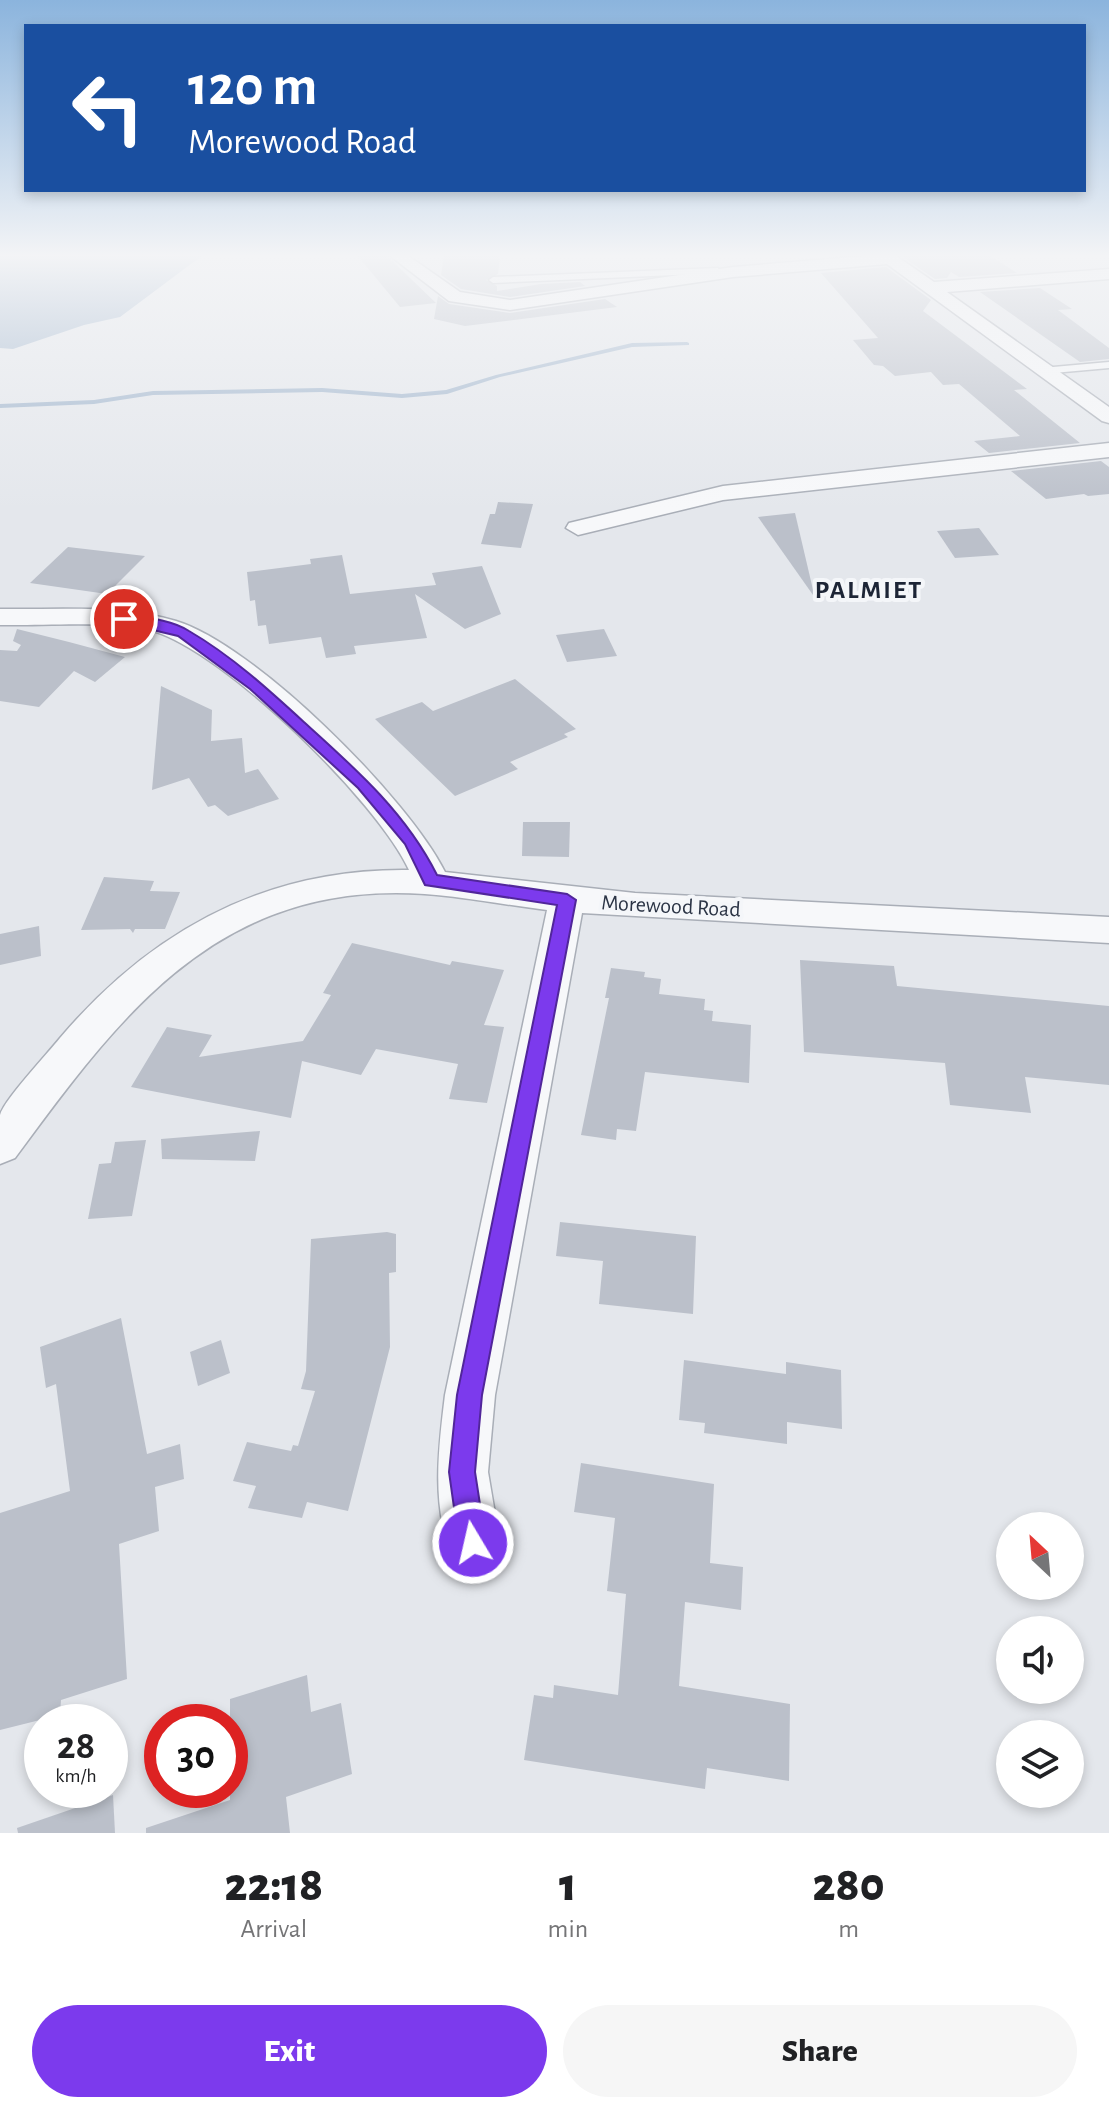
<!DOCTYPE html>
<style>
:root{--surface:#fff;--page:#f6f6f6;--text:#202124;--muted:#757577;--accent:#7c3aed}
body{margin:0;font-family:"Alegreya Sans",sans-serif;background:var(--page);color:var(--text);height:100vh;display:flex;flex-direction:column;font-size:30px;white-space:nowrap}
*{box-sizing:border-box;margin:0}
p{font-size:26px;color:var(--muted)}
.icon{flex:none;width:44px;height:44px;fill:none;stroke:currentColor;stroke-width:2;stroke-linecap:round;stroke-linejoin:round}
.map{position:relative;height:1833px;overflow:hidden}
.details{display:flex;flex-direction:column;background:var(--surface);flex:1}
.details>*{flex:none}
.banner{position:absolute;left:24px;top:24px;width:1062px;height:168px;border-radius:0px;box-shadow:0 4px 12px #0003;background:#1a4fa0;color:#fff;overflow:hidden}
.needle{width:52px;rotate:334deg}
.buttons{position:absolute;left:996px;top:1512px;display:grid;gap:16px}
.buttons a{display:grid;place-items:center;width:88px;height:88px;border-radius:50%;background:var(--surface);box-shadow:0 4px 12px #0003;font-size:40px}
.speed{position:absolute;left:24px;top:1704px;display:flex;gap:16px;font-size:40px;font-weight:700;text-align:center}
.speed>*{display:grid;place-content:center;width:104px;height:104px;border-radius:50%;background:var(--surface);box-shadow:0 4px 12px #0003;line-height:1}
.speed small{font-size:20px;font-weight:400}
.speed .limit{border:12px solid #d22;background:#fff;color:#111}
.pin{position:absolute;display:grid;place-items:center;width:68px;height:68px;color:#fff;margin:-34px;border:4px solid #fff;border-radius:50%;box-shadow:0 2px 8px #0007}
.me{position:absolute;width:88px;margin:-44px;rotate:351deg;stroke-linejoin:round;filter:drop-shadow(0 0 6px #0008)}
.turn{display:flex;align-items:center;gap:28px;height:168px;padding:0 32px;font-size:36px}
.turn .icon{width:104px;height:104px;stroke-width:2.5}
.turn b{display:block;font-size:56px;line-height:68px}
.eta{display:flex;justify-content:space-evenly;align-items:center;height:136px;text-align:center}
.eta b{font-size:48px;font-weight:800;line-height:56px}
.action{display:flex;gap:16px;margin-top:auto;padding:16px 32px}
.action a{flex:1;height:92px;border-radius:48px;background:var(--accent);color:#fff;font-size:32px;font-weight:800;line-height:92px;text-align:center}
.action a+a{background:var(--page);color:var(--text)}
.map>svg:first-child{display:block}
</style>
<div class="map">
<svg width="1109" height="1833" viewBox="0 0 1109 1833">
<rect width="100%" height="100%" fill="#e4e7ec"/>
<path fill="#9fb4cc" d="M0 255H203L120 317 84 325 13 349 0 348Z"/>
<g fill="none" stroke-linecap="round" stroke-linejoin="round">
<path fill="#9fb4cc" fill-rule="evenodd" d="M687 342 689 343V345L632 347 500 377 447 394 402 398 322 392 153 395 94 404 0 408V404L94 400 153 391 322 388 402 394 446 390 496 375 632 343Z"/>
</g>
<g fill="#bbc0ca">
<path d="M357 255H386L436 303 400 307Z"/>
<path d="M444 255H500L498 274 486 280 497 286V291L541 284 580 282 585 286 510 297 461 289 441 275Z"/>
<path d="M900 255H989L1017 273 959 277 951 272 947 278 935 279Z"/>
<path d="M886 267 931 300 923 311 1027 389 1014 390 1080 443 989 453 974 441 1020 436 959 384 943 385 931 372 895 376 883 366 874 365 853 340 878 338 821 273Z"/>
<path d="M1040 288 1072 309 1058 310 1109 348V359L1080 362 980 292Z"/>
<path d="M438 296 449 304 510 313 605 299 617 307 465 326 434 319Z"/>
<path d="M1101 461 1109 467V494L1088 496 1084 494 1046 499 1011 471Z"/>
<path d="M498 502 533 504 521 548 481 544 490 514H495Z"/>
<path d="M795 513 814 594 813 595 758 517Z"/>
<path d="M979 528 999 555 955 558 937 531Z"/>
<path d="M68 547 145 556 107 594 30 583Z"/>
<path d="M342 555 350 594 436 585 432 573 482 566 501 614 465 629 415 594 427 638 354 646 356 654 326 658 321 637 269 644 266 625 258 626 255 600 250 601 247 572 311 564 310 559Z"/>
<path d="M17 629 69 642 125 657 95 682 74 671 39 707 0 701V650L17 651 21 645 13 641Z"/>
<path d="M604 629 617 656 567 662 556 635Z"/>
<path d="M515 679 576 729 564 734 568 737 510 762 518 769 455 796 375 719 422 702 433 711Z"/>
<path d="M161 686 212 710 211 741 242 738 245 773 258 769 279 799 228 816 215 805 208 807 189 778 152 790Z"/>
<path d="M523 822H570L569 857 522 856Z"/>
<path d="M104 877 154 881 150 891 180 892 165 929H135L133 933 130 929 81 930Z"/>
<path d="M39 926 41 956 0 965V934Z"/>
<path d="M352 943 450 965 452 961 504 970 484 1025 504 1027 487 1103 449 1099 458 1064 376 1049 361 1075 302 1061 291 1118 131 1087 167 1027 212 1035 199 1057 303 1041 331 995 323 993Z"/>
<path d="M800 960 894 966 897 986 1109 1006V1085L1025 1077 1031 1113 950 1105 945 1063 804 1052Z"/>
<path d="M611 968 645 972 644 977 661 979 659 994 705 999 704 1010 713 1011 712 1021 751 1025 749 1083 645 1072 636 1131 617 1129 616 1140 581 1135 609 998H605Z"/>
<path d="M260 1131 255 1161 162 1159 161 1139Z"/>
<path d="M146 1140 132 1216 88 1219 99 1164 111 1163 115 1142Z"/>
<path d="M560 1222 696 1236 693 1314 599 1304 603 1261 556 1256Z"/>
<path d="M387 1232 396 1234V1272L389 1273 390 1347 348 1511 307 1502 302 1518 248 1508 256 1486 233 1481 247 1442 291 1451 293 1445 298 1446 315 1391 301 1389 306 1371 311 1239Z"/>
<path d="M121 1318 147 1454 180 1444 184 1479 155 1487 159 1531 119 1544 127 1679 61 1700 60 1715 0 1730V1513L70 1491 56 1384 46 1388 40 1347Z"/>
<path d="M221 1340 230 1373 198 1386 190 1352Z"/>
<path d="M684 1360 786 1374V1362L841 1370 842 1429 787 1422V1444L704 1433 705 1423 679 1420Z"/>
<path d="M581 1463 714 1484 710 1563 743 1567 741 1610 685 1602 679 1686 790 1704 789 1781 707 1768 705 1789 524 1760 534 1695 553 1698 554 1685 618 1695 626 1594 607 1591 615 1518 574 1512Z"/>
<path d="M307 1675 311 1712 341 1703 352 1774 286 1797 290 1833H146V1828L230 1800V1699Z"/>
<path d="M113 1795 115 1833H18L17 1828Z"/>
</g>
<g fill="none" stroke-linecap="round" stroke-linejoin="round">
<defs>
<g id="service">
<path d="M718 268 721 273 493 283 489 280 493 277Z"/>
<path d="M1109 362V368L1042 374 1037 371 1042 368Z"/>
</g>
<g id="minor">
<path d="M389 255H407L460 292 510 300 733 267 877 255H895L934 282 1109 269V279L947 292 1109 407V423L1102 421 887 264 733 277 510 310 449 301Z"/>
<path d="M1109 443V457L723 500 578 535 566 528 569 523 723 486Z"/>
<path d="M0 609C58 610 121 604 176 621 255 645 408 798 445 872L635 893 1109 917V943L582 913 495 1395 488 1472 500 1543 492 1562 473 1570 454 1562C431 1508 438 1452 445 1395L547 910C497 904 447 893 396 893 209 893 115 1022 15 1158L0 1164C0 1149 0 1128 0 1115 4 1100 48 1053 60 1038 151 931 265 868 409 870 378 802 225 652 153 631 113 620 43 626 0 625Z"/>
</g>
</defs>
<use href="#service" stroke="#a9aeb7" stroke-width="3"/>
<use href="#minor" stroke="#a9aeb7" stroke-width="3"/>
<use href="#service" fill="#f7f8fa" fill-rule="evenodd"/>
<use href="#minor" fill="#f7f8fa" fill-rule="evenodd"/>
</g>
<linearGradient id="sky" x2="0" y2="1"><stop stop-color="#8bb4dd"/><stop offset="0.5" stop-color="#f3f4f6"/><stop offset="1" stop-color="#f3f4f6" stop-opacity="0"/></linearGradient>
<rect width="1109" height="511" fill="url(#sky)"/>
<path fill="#7c3aed" stroke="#51269a" stroke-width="2" d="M124 615C146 618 170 619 189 631 232 656 269 690 305 723 356 769 406 813 437 875L567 894 576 900 482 1395 475 1472 486 1543 482 1553 473 1557 463 1553 459 1543 449 1472 457 1395 557 905 425 885 405 844 358 788 250 689 178 636 119 622V616Z"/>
<g text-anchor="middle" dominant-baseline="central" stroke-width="8" stroke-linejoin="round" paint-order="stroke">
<g font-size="22" fill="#2b3445" stroke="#f4f6f9">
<text transform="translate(671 906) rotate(3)">Morewood Road</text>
</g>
<g font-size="26" font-weight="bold" letter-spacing="2" fill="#1d2536" stroke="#f4f6f9">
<text x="869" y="590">PALMIET</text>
</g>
</g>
</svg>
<div class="buttons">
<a><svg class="needle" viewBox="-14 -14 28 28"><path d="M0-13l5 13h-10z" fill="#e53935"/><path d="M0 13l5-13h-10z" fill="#757577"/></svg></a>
<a><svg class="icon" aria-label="sound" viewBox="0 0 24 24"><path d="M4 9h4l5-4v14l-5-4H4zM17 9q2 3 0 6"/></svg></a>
<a><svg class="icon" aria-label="layers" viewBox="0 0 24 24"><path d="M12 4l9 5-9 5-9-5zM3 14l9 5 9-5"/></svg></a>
</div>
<div class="speed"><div>28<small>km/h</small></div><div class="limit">30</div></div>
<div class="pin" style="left:124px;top:619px;background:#d93025"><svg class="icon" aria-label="arrive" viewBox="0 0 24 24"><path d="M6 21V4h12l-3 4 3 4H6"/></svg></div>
<svg class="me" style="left:473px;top:1543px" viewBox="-20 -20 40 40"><circle r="17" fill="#7c3aed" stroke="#fff" stroke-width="3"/><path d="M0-11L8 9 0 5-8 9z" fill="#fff"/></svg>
<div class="banner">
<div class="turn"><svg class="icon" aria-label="left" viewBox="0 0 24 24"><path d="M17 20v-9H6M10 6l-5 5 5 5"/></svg><div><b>120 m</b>Morewood Road</div></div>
</div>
</div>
<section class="details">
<div class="eta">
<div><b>22:18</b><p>Arrival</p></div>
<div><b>1</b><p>min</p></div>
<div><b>280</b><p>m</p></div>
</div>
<div class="action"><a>Exit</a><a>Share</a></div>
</section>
